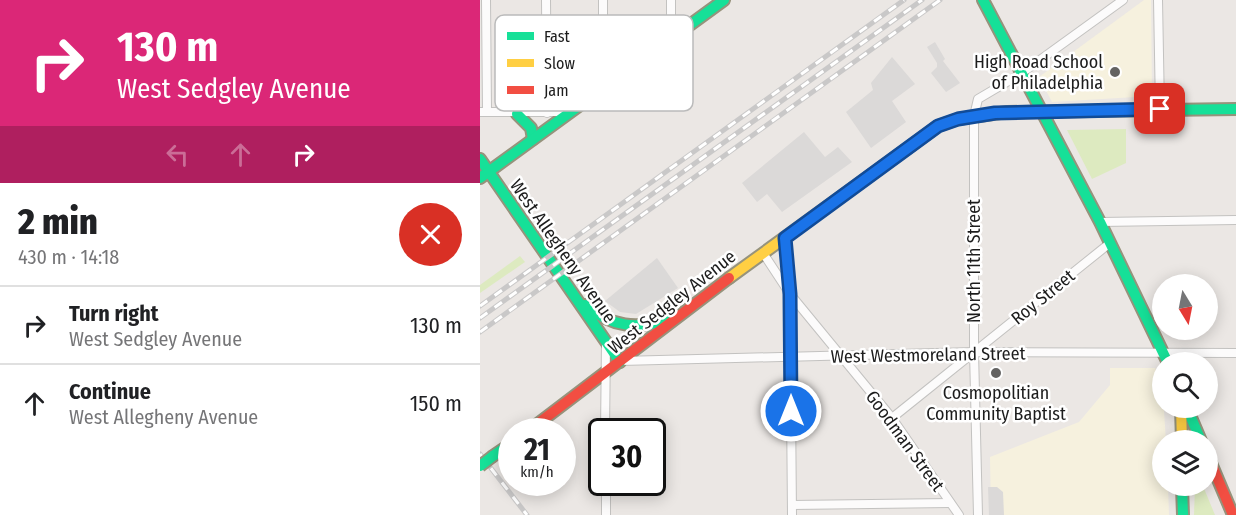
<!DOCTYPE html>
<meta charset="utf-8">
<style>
:root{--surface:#fff;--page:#f6f6f6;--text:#202124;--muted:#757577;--line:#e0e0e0}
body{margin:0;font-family:"Fira Sans Condensed",sans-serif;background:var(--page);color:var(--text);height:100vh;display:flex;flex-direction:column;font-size:22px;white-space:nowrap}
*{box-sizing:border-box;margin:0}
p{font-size:20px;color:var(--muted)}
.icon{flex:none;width:33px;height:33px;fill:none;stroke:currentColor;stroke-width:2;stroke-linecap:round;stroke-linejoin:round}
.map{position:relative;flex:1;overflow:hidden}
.panel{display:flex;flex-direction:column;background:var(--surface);width:480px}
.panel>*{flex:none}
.banner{background:#db2777;color:#fff;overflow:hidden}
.needle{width:39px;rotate:170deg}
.tools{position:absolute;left:672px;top:274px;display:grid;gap:12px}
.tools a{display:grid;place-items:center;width:66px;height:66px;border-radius:50%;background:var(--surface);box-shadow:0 3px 15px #0003;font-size:30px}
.speed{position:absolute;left:18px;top:418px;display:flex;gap:12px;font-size:30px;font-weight:700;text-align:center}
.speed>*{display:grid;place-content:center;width:78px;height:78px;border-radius:50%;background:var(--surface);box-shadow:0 3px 15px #0003;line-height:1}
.speed small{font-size:15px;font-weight:400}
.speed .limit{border:3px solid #111;border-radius:9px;background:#fff;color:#111}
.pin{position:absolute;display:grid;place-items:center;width:51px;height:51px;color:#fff;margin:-26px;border-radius:12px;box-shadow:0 3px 9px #0006}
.me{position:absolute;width:66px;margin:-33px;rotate:0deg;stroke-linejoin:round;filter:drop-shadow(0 0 4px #0008)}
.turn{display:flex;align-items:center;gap:21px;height:126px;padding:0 18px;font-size:27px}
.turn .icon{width:78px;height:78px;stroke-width:2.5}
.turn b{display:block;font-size:42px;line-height:51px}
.lanes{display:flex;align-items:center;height:57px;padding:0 18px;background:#0003;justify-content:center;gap:30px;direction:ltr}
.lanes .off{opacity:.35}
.round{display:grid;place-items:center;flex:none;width:63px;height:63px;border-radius:32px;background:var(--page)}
.overview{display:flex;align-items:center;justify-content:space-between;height:102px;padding:0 18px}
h1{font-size:36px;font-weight:800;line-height:45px}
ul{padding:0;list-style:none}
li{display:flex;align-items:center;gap:18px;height:78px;padding:0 18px;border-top:2px solid var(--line)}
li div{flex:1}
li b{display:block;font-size:22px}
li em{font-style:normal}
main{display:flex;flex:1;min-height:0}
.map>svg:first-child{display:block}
</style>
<main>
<section class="panel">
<div class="banner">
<div class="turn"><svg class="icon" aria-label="right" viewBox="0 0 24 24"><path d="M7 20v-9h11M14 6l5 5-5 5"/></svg><div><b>130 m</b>West Sedgley Avenue</div></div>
<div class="lanes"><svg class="icon off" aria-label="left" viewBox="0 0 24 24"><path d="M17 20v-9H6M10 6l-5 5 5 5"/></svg><svg class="icon off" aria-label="ahead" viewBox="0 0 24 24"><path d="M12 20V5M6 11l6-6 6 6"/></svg><svg class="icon" aria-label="right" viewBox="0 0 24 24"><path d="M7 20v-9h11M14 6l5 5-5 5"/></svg></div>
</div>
<div class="overview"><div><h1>2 min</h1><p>430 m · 14:18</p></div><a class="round" style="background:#d93025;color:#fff"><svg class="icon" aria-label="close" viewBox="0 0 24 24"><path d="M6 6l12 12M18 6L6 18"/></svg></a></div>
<ul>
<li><svg class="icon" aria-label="right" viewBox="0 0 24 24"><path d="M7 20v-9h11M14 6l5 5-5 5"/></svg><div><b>Turn right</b><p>West Sedgley Avenue</p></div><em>130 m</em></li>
<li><svg class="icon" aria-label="ahead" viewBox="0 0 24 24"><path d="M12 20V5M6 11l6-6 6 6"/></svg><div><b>Continue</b><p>West Allegheny Avenue</p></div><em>150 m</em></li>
</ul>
</section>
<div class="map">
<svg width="756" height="515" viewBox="0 0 756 515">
<rect width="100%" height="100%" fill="#ebe7e4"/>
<g fill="#f6f1de">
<path d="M664 0H671L672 96 572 102 559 77Z"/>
<path d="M630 368H675L682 381 686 441H682V486H688L689 515H511L510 457 599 422 630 385Z"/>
</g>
<g fill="#ddeac0">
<path d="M646 129V163L612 179 587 130Z"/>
<path d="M40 256 45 262 0 293V285Z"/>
<path d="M715 486H723L735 515H714Z"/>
</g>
<g fill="#dbd9d8">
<path d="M455 42 465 59 463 61 480 83 466 92 451 73 457 67V63L447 47Z"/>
<path d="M412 57 435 84 412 101 426 122 391 148 366 112 393 90 391 83Z"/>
<path d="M324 132 345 157 358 147 372 162 302 212 287 194 277 202 262 183Z"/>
<path d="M177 258 198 288 156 314 140 312 125 301Z"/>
<path d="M508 487H517L523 492 524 515H509Z"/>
</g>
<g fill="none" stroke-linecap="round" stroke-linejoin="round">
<defs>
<g id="street">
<path d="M6 0 7 112"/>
<path d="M66 0 67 113"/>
<path d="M123 0V88"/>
<path d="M191 0V39"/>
<path d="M678 0 680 109"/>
<path d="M0 112H90"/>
<path d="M620 222 756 220"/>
<path d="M305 238 310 294 312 515"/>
<path d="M283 253 310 294 412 418 479 515"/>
<path d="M141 361 494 352 756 353"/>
<path d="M412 418 630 243"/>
<path d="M125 432 126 343"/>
<path d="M126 483V515"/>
<path d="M312 505 470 503"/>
<path d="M498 515 494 352V116L498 99 542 73 643 0"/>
</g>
<g id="fast">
<path d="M503 0 620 222 688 363"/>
<path d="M37 114 51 128 53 139"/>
<path d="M432 145 458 126 478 119 527 112 756 109"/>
<path d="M0 159 140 362"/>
<path d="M0 178 244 0"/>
<path d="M105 305C131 327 157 330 189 319"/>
<path d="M707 408 721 441"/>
<path d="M13 456 32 443"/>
<path d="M702 486 703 515"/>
</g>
<g id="slow">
<path d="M249 278 432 145"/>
<path d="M701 408 702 441"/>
</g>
<g id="jam">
<path d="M47 432 249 278"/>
<path d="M728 456 753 515"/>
</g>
</defs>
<use href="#street" stroke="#c3c2c0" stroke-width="10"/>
<use href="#fast" stroke="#96937c" stroke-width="14"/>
<use href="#slow" stroke="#96937c" stroke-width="14"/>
<use href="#jam" stroke="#96937c" stroke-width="14"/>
<use href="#street" stroke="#fcfbfb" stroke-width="8"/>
<use href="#fast" stroke="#16e098" stroke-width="10"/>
<use href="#slow" stroke="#ffcf43" stroke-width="10"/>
<use href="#jam" stroke="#f24e42" stroke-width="10"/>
<defs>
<g id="rail">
<path d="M0 306 424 0"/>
<path d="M0 318 442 0"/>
<path d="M0 332 460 0"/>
<path d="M0 454 47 515"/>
</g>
</defs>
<use href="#rail" stroke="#c9c8c8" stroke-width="5"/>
<use href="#rail" stroke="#fff" stroke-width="3" stroke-dasharray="9" stroke-linecap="butt"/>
<defs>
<path id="fast-bridge" d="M0 466 13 456"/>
</defs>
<use href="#fast-bridge" stroke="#96937c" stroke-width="14" stroke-linecap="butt"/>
<use href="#fast-bridge" stroke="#16e098" stroke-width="10"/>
</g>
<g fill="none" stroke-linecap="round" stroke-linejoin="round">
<defs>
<path id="route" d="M311 411 310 294 305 238 458 126 478 119 515 113 680 109"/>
</defs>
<use href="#route" stroke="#114b97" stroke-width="15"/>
<use href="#route" stroke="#1a73e8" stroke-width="10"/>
</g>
<g fill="#646362" stroke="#fff" stroke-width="2">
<circle cx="635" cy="72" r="6"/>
<circle cx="516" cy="373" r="6"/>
</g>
<g text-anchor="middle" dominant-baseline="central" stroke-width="5" stroke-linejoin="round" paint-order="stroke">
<g font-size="18" fill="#1c1c1c" stroke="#fff" text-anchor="end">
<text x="623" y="62">High Road School<tspan x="623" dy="21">of Philadelphia</tspan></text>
<text x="516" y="393" text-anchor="middle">Cosmopolitian<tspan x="516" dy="21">Community Baptist</tspan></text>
</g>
<g font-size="18" fill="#1c1c1c" stroke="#fff">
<text transform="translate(83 251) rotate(55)">West Allegheny Avenue</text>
<text transform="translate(494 261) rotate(-90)">North 11th Street</text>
<text transform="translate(563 297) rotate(-39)">Roy Street</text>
<text transform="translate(192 302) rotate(-38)">West Sedgley Avenue</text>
<text transform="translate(448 355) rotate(-1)">West Westmoreland Street</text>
<text transform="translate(425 441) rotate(54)">Goodman Street</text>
</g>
</g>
<rect x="15" y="15" width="198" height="96" rx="9" fill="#fff" stroke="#bbb" stroke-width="1.5"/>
<rect x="27" y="32" width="27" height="8" fill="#16e098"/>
<rect x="27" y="59" width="27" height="8" fill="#ffcf43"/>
<rect x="27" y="86" width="27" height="8" fill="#f24e42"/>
<g font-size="16" fill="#1c1c1c">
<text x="64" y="42">Fast</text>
<text x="64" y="69">Slow</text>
<text x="64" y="96">Jam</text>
</g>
</svg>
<div class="tools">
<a><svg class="needle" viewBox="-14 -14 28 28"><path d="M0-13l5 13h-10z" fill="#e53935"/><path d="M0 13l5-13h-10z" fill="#757577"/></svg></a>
<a><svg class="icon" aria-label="search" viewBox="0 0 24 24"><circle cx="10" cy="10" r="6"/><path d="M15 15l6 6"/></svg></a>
<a><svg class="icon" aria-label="layers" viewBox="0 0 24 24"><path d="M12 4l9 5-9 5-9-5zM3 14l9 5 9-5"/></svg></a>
</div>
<div class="speed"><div>21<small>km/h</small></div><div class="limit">30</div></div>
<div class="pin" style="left:680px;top:109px;background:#d93025"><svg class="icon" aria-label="arrive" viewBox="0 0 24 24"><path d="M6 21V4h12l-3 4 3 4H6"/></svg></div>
<svg class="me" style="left:311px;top:411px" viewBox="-20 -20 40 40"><circle r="17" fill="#1a73e8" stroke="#fff" stroke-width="3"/><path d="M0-11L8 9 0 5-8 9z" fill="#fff"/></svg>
</div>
</main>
